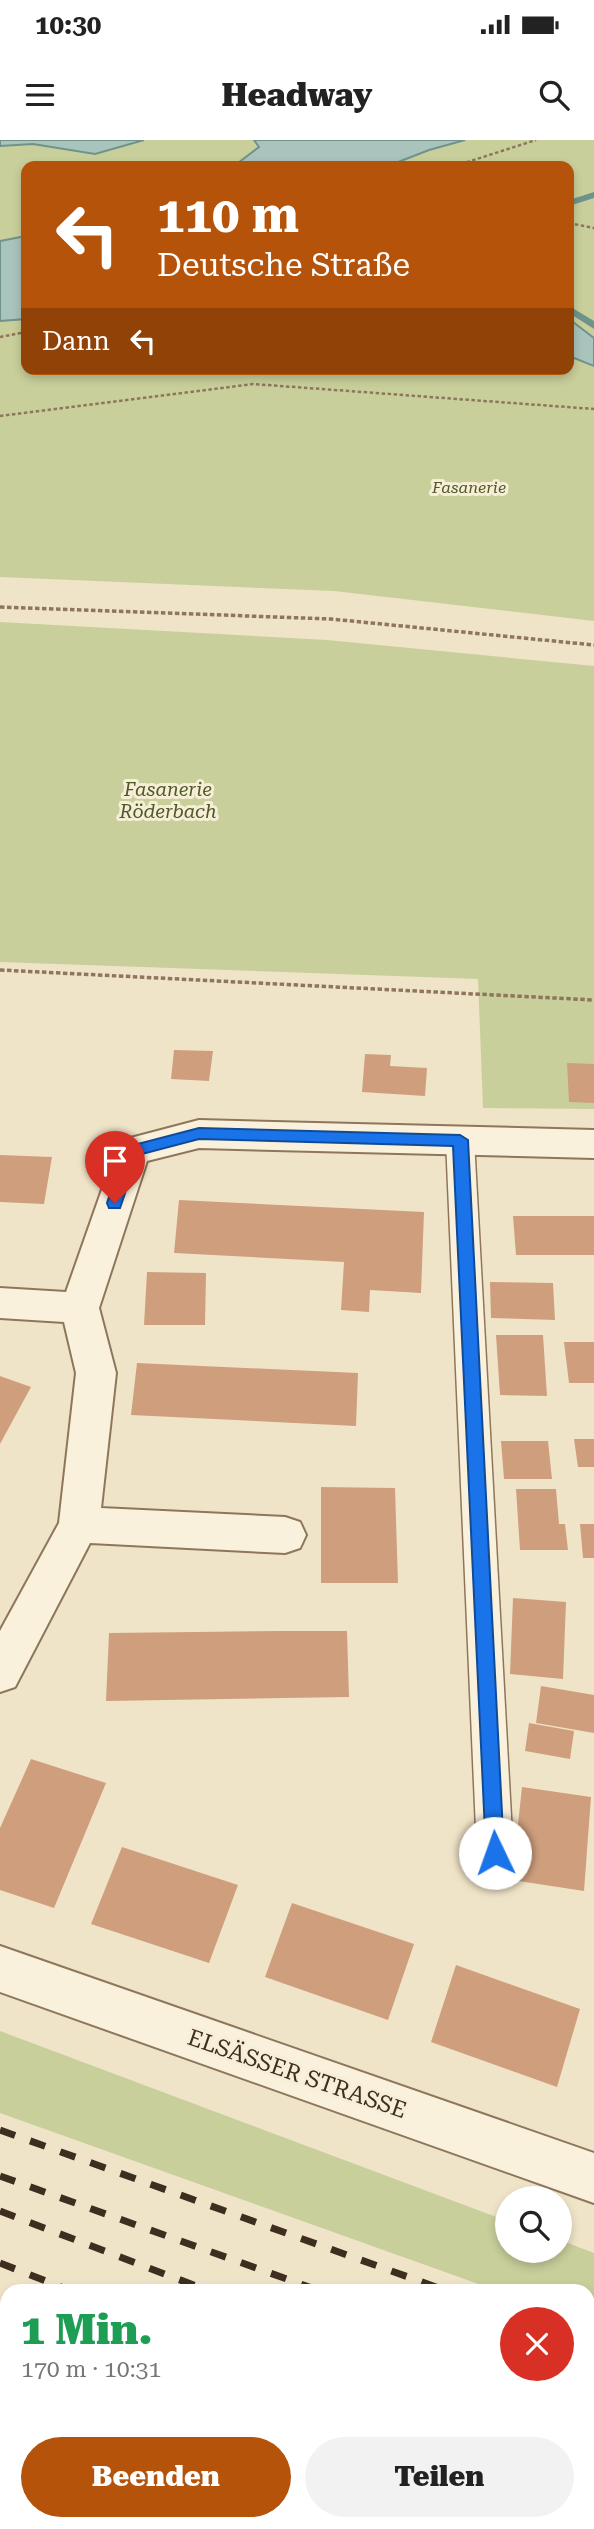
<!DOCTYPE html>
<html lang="de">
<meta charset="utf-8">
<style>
:root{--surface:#fff;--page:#f2f2f2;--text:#222;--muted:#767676;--accent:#b45309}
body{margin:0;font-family:"Roboto Serif",serif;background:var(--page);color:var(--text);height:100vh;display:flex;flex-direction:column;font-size:26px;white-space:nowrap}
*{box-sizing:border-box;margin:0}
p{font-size:23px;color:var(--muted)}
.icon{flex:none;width:38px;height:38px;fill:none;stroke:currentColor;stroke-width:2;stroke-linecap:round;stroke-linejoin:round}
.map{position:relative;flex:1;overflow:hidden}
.details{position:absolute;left:0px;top:2144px;width:595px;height:247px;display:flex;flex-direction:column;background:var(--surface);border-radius:21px 21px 0 0;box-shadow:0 4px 10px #0003}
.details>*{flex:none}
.banner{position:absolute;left:21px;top:21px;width:553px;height:214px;border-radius:14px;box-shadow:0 4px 10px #0003;background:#b45309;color:#fff;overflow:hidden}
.fabs{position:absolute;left:495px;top:2046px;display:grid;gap:14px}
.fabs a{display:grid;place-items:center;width:77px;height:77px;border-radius:50%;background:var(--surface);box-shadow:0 4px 10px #0003;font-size:35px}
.pin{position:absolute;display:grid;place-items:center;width:60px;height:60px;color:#fff;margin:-72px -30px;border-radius:50% 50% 50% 0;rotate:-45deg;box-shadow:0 0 7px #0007}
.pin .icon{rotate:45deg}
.me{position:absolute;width:77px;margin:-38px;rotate:357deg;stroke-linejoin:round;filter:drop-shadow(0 0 5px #0008)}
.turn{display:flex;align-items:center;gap:24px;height:147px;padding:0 21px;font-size:32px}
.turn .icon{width:91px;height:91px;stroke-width:2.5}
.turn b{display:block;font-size:49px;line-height:60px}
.then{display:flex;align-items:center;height:66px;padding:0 21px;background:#0003;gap:14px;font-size:26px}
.round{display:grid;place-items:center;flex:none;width:74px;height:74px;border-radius:37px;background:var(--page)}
.headline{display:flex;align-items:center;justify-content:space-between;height:119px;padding:0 21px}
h1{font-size:42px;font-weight:800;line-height:52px;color:#1e9e55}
.primary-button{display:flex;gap:14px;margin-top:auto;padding:14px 21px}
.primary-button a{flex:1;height:80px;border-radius:42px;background:var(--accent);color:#fff;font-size:28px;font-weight:800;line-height:80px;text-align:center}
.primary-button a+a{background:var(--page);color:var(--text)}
.status{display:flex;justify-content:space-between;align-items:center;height:49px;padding:0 35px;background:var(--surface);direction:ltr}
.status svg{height:19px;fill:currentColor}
header{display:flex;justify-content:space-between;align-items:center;height:91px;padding:0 21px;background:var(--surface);font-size:32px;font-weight:800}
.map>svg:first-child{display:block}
</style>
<div class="status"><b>10:30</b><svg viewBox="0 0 49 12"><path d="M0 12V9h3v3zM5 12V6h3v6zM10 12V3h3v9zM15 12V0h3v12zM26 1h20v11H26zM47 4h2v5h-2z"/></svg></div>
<header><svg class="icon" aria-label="menu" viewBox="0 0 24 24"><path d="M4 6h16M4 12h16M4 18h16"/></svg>Headway<svg class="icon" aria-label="search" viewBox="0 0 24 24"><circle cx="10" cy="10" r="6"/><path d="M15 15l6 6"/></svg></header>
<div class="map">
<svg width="594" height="2389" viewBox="0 0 594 2389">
<rect width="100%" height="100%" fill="#f0e4c8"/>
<g fill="#c9cf9b" fill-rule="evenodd">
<path d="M0 0H594V481L334 451 0 437ZM26 26H569V229H26Z"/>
<path d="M0 482 327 500 594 526V969L483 968 478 839 0 822Z"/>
<path d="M0 1891 507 2081 508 2110H560V2100L594 2113V2185L588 2183V2151H498L0 1973Z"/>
</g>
<g fill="#a9c4bc" stroke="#6f938a" stroke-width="2">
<path d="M0 0H144L95 14 33 4 0 6Z"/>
<path d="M254 0H465L429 10 388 26H234L259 7Z"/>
<path d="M26 96V179L0 181V101Z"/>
<path d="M569 179 594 198V226L569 216Z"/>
</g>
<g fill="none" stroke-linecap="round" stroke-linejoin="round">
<g fill="#6f938a" fill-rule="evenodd">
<path d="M594 52V58L569 66V60Z"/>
<path d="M569 166 594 181V189L569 173Z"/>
</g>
</g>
<g fill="#cf9f7d">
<path d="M174 910 213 911 209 941 171 939Z"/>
<path d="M365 914 391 915 390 926 427 928 425 956 362 952Z"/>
<path d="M567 923 594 924V963L569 962Z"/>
<path d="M0 1015 52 1017 44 1064 0 1062Z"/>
<path d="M179 1060 424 1072 421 1153 370 1150 369 1172 341 1170 344 1122 174 1113Z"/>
<path d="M513 1076H594V1115H516Z"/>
<path d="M147 1132 206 1133 205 1185H144Z"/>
<path d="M490 1142 553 1143 555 1180 491 1178Z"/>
<path d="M496 1195H543L547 1256 500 1255Z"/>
<path d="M564 1202H594V1243H569Z"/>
<path d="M137 1223 358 1233 356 1286 131 1275Z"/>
<path d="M0 1236 31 1247 0 1304Z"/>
<path d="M574 1299H594V1327H578Z"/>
<path d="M501 1301H548L552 1339H504Z"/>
<path d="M321 1347 395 1348 398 1443H321Z"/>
<path d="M516 1349H556L559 1384H565L568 1410H520Z"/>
<path d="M580 1384H594V1418H583Z"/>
<path d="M513 1458 566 1462 563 1539 510 1534Z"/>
<path d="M278 1491H347L349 1557 106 1561 109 1493Z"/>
<path d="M541 1546 594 1555V1593L536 1583Z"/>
<path d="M529 1583 574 1591 570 1619 525 1611Z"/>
<path d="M31 1619 106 1643 54 1768 0 1750V1688Z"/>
<path d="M522 1647 591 1657 584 1751 512 1740Z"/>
<path d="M122 1707 238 1745 209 1823 91 1784Z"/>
<path d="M292 1763 414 1804 388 1880 265 1837Z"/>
<path d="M456 1825 580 1869 557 1947 431 1902Z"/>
</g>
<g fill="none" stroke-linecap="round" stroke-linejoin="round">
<defs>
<path id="service" d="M460 990 470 993 474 1000 513 1713 507 1725 495 1730 483 1725 477 1713 446 1000 450 993Z"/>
<g id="minor">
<path d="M199 980 594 990V1018L199 1008 147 1021 99 1168 116 1233 101 1368 285 1377 300 1382 306 1395 300 1408 285 1413 90 1403 15 1547 0 1552V1491L59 1383 76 1233 64 1182 0 1178V1148L66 1152 119 1001Z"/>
<path d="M0 1806 594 2013V2063L0 1852Z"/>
</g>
</defs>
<use href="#service" stroke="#8d765c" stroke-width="3"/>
<use href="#minor" stroke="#8d765c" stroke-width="4"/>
<g stroke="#8d765c" stroke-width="2.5" stroke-dasharray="3.5 2.5" stroke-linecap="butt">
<path d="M455 26 536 0"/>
<path d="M569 83 594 88"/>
<path d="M0 197 26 192"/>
<path d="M0 276 253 244 594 269"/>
</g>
<g stroke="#8d765c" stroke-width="3.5" stroke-dasharray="4.5 2.5" stroke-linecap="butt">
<path d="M0 467 331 479 594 505"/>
<path d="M0 830 594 860"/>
</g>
<use href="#service" fill="#faf1dc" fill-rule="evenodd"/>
<use href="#minor" fill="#faf1dc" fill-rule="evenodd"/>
<g stroke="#3d2e20" stroke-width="7" stroke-dasharray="16 16" stroke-linecap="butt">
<path d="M0 1990 447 2151"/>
<path d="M0 2036 320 2151"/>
<path d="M0 2071 209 2151"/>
<path d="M0 2123 71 2151"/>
<path d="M588 2201 594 2204"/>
<path d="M588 2247 594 2249"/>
<path d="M588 2296 594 2299"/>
<path d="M588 2349 594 2351"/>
</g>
</g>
<path fill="#1a73e8" stroke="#114b97" stroke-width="2" d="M199 988 460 995 468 1000 504 1713 502 1719 495 1721 488 1719 486 1713 453 1006 199 999 138 1015 120 1068H109L107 1063 126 1007Z"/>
<g text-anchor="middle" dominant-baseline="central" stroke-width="6" stroke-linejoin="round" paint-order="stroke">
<g font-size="16" font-style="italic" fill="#4d5a26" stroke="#f7eed8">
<text x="469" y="347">Fasanerie</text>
</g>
<g font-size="19" font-style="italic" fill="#4d5a26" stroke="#f7eed8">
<text x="168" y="649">Fasanerie<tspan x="168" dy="22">Röderbach</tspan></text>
</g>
<g font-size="23" fill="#3d2e20" stroke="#f7eed8">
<text transform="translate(297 1934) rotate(19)">ELSÄSSER STRASSE</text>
</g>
</g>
</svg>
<div class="fabs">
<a><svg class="icon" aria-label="search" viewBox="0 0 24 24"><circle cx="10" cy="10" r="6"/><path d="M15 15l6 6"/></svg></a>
</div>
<div class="pin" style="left:115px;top:1063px;background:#d93025"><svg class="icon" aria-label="arrive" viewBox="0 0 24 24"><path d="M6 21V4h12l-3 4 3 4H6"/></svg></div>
<svg class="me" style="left:495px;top:1713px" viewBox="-20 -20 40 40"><circle r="19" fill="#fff"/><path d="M0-13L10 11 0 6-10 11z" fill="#1a73e8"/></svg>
<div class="banner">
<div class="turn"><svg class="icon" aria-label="left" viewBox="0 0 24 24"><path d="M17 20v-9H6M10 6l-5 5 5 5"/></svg><div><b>110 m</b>Deutsche Straße</div></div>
<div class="then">Dann<svg class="icon" aria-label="left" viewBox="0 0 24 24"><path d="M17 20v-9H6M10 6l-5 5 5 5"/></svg></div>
</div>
<section class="details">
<div class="headline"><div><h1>1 Min.</h1><p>170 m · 10:31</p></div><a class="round" style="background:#d93025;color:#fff"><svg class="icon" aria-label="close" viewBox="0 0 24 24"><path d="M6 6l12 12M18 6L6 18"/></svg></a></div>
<div class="primary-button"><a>Beenden</a><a>Teilen</a></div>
</section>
</div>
